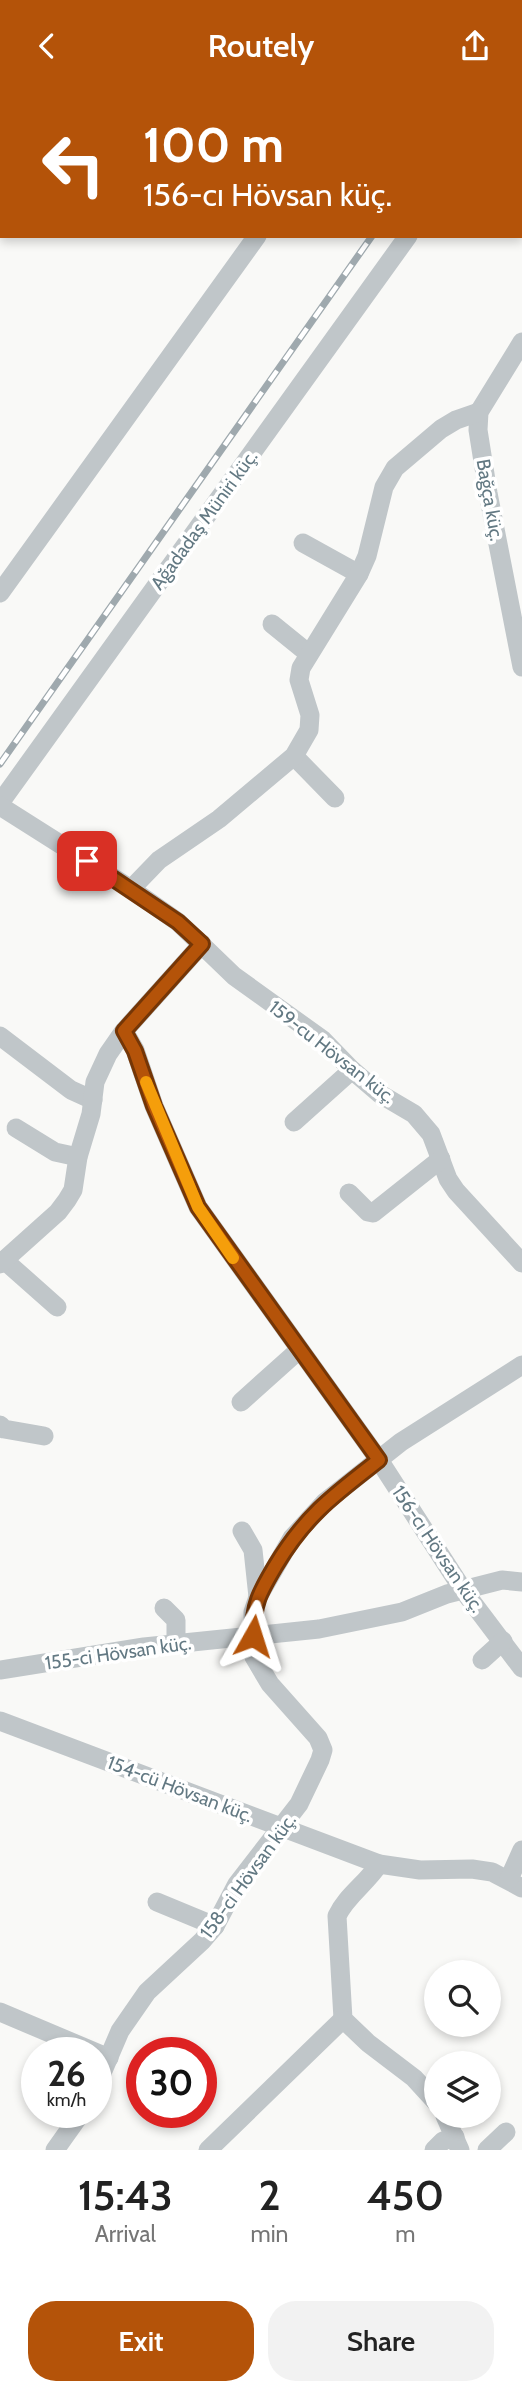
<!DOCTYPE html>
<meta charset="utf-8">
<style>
:root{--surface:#fff;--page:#f2f2f2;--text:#222;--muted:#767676;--accent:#b45309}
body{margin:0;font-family:Cabin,sans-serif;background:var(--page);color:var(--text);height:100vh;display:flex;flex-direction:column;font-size:26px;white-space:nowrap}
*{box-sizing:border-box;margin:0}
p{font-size:23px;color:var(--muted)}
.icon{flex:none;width:38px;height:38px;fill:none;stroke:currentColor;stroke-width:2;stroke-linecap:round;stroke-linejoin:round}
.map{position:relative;height:2059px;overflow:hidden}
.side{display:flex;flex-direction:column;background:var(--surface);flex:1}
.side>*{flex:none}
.top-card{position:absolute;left:0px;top:0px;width:523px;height:147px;box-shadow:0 4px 10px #0003;background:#b45309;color:#fff;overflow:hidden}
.buttons{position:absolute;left:424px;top:1869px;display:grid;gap:14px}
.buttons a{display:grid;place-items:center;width:77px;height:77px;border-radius:50%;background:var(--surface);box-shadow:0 4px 10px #0003;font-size:35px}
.speed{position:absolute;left:21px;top:1946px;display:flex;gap:14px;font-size:35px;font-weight:700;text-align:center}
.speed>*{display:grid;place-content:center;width:91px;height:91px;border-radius:50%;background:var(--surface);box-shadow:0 4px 10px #0003;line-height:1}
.speed small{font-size:18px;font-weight:400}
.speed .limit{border:10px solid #d22;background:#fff;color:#111}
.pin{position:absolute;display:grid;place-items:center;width:60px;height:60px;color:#fff;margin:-30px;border-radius:14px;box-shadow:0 4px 10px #0006}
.me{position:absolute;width:77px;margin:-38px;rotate:6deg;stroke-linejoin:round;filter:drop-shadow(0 0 5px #0008)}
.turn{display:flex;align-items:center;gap:24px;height:147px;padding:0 28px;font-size:32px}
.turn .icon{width:91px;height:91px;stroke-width:2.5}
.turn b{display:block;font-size:49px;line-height:60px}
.eta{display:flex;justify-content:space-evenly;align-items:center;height:119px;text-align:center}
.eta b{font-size:42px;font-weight:600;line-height:49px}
.button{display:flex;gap:14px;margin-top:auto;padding:14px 28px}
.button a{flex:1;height:80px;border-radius:28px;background:var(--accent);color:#fff;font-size:28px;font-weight:600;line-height:80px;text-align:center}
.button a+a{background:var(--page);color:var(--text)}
header{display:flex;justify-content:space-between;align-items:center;height:91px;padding:0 28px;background:var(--accent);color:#fff;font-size:32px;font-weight:600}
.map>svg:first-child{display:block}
</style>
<header><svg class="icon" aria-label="back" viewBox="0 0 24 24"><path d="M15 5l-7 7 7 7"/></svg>Routely<svg class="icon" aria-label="share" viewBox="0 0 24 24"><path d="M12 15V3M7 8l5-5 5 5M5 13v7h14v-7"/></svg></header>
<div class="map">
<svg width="522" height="2059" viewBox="0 0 522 2059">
<rect width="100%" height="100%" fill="#f9f9f7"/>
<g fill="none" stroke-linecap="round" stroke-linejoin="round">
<g stroke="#c0c6c9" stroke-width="19">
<path d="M359 2 360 0"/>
<path d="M512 2 513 0"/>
<path d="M522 251 479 321 478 339 488 402 522 576"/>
<path d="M303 452 359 483"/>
<path d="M0 502 257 145"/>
<path d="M272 533 309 563"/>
<path d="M294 665 335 707"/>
<path d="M0 712 408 145"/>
<path d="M0 715 131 798 178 831 234 885 323 949 352 979 380 1003 414 1023 431 1043 448 1088 456 1100 522 1172"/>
<path d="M131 798 159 769 219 728 294 665 309 639 310 624 299 589 301 577 359 483 367 465 384 396 395 377 441 338 456 329 479 321"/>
<path d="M124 940 135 959 154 1015 198 1116 379 1369 463 1499 522 1577"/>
<path d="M0 945 71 999 93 1009"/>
<path d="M294 1031 352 979"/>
<path d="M16 1037 55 1061 78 1066"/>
<path d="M349 1102 368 1121 373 1122 441 1068"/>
<path d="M4 1169 57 1216"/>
<path d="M0 1173 58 1121 67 1109 73 1099 78 1066 91 1023 95 991 108 963 124 940 202 853"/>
<path d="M241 1311 299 1259"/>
<path d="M0 1334 4 1338 44 1345"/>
<path d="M242 1440 253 1459 258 1506"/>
<path d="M164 1517 176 1529V1553"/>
<path d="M482 1569 503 1550"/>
<path d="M0 1579 144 1556 319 1538 402 1521 447 1503 502 1489 522 1491"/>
<path d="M0 1630 379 1773 420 1779 472 1778 492 1781 522 1797"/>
<path d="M379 1773C367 1792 346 1805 337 1825L343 1928 368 1952 414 1987 436 2011"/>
<path d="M509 1788 522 1759"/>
<path d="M157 1811 215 1835"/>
<path d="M0 1921 109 1967"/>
<path d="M96 1996 120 1940 147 1901 202 1850 215 1835 237 1793 299 1713 320 1669 323 1659 318 1647 270 1593 254 1566 253 1521 258 1506 292 1447 325 1411 401 1351 522 1274"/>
<path d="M445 2025 460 2059"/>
<path d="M55 2059 82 2021"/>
<path d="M208 2059 343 1928"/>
<path d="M434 2059 443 2050 455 2046"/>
<path d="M487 2059 506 2041"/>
</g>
<defs>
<g id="rail">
<path d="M473 2 474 0"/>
<path d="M0 673 372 145"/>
</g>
</defs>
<use href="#rail" stroke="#9fa9ae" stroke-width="7"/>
<use href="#rail" stroke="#fff" stroke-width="4.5" stroke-dasharray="13" stroke-linecap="butt"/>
</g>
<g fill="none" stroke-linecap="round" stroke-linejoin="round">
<defs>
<path id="route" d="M87 770 178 831 202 853 124 940 135 960 154 1015 198 1116 379 1369C334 1404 306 1424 276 1474 260 1501 253 1512 253 1545"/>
</defs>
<use href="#route" stroke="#753606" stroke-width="18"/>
<use href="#route" stroke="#b45309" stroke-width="12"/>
<path stroke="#f59e0b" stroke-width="12" d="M146 991 198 1116 233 1167"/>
</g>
<g text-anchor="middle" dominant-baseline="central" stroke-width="7" stroke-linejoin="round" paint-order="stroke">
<g font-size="19" fill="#637983" stroke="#fff">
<text transform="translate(490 409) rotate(80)">Bağça küç.</text>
<text transform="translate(204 429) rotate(-54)">Ağadadaş Müniri küç.</text>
<text transform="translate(332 961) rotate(38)">159-cu Hövsan küç.</text>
<text transform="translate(438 1458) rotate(56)">156-cı Hövsan küç.</text>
<text transform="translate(118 1562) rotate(-8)">155-ci Hövsan küç.</text>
<text transform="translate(180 1698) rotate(21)">154-cü Hövsan küç.</text>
<text transform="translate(248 1785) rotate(-54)">158-ci Hövsan küç.</text>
</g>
</g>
</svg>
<div class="buttons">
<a><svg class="icon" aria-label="search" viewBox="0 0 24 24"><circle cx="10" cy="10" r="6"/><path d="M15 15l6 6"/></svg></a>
<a><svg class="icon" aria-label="layers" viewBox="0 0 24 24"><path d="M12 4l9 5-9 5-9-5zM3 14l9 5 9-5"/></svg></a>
</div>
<div class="speed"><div>26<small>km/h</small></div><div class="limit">30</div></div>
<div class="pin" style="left:87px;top:770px;background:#d93025"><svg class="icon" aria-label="arrive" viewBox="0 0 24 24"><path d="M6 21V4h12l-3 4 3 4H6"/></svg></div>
<svg class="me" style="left:253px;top:1545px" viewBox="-20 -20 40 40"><path d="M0-17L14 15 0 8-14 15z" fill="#b45309" stroke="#fff" stroke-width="4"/></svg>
<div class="top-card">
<div class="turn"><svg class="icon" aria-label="left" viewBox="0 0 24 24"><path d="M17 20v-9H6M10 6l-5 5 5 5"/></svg><div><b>100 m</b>156-cı Hövsan küç.</div></div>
</div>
</div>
<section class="side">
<div class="eta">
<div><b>15:43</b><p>Arrival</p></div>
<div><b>2</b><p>min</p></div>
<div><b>450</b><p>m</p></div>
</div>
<div class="button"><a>Exit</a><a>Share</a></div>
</section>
